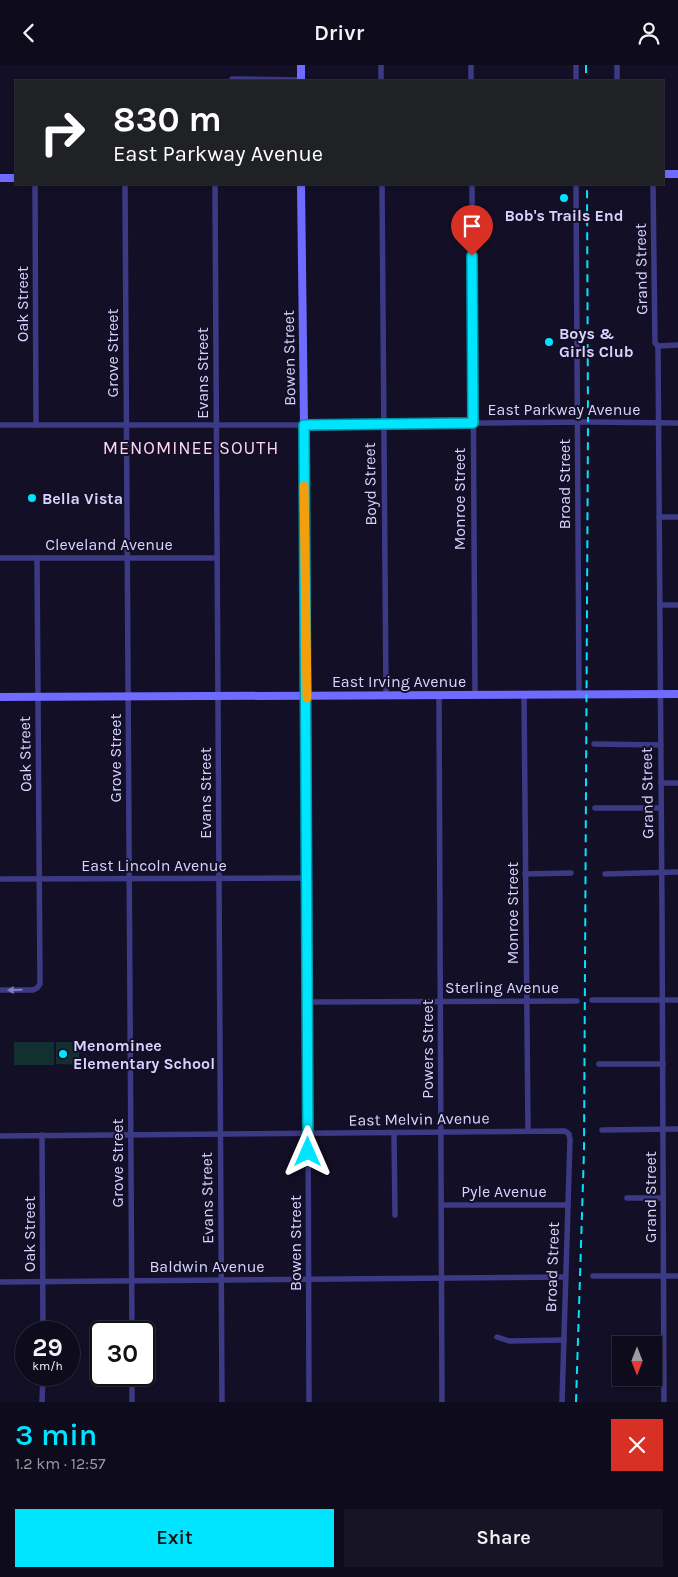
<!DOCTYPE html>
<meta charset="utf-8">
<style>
:root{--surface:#0e0b1c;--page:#171425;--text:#f1f3f6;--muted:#9b9ba3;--line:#2e2b3b;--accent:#00e5ff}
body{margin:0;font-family:Karla,sans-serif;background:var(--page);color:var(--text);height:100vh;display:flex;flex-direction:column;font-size:19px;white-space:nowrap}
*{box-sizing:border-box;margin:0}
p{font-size:16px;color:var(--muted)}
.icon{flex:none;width:28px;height:28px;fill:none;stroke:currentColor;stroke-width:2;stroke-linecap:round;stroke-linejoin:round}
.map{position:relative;height:1337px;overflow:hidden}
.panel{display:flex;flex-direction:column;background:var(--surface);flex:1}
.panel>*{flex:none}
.hud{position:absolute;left:15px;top:15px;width:649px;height:105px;border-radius:0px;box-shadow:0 1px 4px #0004,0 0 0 1px var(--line);background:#202124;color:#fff;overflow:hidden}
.needle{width:32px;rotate:180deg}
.tools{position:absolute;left:612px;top:1271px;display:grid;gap:10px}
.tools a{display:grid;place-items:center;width:50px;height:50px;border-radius:0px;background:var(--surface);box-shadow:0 1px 4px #0004,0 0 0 1px var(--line);font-size:25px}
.speed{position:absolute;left:15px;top:1256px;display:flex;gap:10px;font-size:25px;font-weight:700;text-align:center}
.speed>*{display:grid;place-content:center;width:65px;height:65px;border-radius:50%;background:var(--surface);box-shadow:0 1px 4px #0004,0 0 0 1px var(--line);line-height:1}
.speed small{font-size:12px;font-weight:400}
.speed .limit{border:2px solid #111;border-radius:8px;background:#fff;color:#111}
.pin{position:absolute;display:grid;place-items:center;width:42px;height:42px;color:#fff;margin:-51px -21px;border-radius:50% 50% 50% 0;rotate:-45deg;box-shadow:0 0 5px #0007}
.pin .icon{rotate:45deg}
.me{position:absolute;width:55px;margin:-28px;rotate:0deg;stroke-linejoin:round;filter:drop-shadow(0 0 4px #0008)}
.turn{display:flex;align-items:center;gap:18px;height:105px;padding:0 15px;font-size:22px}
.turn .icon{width:65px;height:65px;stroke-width:2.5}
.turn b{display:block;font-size:35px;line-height:42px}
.round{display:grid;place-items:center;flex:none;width:52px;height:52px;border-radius:0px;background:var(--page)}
.headline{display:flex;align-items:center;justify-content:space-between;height:85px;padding:0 15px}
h1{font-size:30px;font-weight:600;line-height:38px;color:var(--accent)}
.button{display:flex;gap:10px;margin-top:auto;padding:10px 15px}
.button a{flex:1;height:58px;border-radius:0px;background:var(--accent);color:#111;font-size:20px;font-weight:600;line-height:58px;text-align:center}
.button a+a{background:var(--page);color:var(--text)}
header{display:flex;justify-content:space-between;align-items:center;height:65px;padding:0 15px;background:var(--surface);font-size:22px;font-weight:600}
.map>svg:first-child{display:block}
</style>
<header><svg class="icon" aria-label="back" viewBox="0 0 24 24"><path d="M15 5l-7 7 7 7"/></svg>Drivr<svg class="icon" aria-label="person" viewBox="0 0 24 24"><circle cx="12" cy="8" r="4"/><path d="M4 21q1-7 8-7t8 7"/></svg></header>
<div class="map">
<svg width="678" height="1337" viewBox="0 0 678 1337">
<rect width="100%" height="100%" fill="#130f26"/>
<g fill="#12302f">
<rect x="14" y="977" width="40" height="23"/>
<path d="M56 977H79V1000L56 999Z"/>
</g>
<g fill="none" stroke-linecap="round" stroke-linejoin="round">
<g stroke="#3d3a85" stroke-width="5.5">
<path d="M381 0V16"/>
<path d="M471 0V16"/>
<path d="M576 0V16"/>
<path d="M617 0V16"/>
<path d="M232 14 301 15"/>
<path d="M35 119 36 360"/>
<path d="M125 119 132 1268"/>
<path d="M215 119 222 1337"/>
<path d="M382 119 386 630"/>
<path d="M472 119 475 630"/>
<path d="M576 119 579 629"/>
<path d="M653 119 655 278 658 281 662 847 664 1337"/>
<path d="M658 281 678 280"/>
<path d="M0 360H304L588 357 678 358"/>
<path d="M304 360 307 714 309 1337"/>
<path d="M659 452H678"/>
<path d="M0 493H217"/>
<path d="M660 540H678"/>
<path d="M524 629 528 1066"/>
<path d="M439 630 442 1337"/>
<path d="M594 679 661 680"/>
<path d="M661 718H678"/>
<path d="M595 743H661"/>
<path d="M525 809 571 808"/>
<path d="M605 809 678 807"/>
<path d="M0 814 307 813"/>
<path d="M0 925H33L37 923 40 919 37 493"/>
<path d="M592 935H678"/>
<path d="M307 937 577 936"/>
<path d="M599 999H663"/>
<path d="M602 1065 678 1064"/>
<path d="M394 1068 395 1150"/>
<path d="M42 1070 43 1268"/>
<path d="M0 1071 565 1066 569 1069 570 1075 562 1337"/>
<path d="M627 1133H663"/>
<path d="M441 1140H568"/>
<path d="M593 1211H678"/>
<path d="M0 1217 565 1212"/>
<path d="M497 1272 509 1276 564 1275"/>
<path d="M42 1337 43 1310"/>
<path d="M132 1337V1310"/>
</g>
<g stroke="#6f6bff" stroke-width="8">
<path d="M301 0V16"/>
<path d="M662 109H678"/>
<path d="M0 113H16"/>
<path d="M301 119 304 360"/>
<path d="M0 632 678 629"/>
</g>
<g stroke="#00e5ff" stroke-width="2" stroke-dasharray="8 6" stroke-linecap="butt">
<path d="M586 0V16"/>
<path d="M576 1337 584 1086 588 357 587 119"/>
</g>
</g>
<defs><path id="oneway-solid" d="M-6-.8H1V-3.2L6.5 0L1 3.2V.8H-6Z" transform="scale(1.25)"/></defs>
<use fill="#837fbc" href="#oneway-solid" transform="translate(15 925) rotate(179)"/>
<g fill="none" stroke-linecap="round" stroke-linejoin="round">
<defs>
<path id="route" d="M308 1087 304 360 473 358 472 191"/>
</defs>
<use href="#route" stroke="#0095a6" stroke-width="12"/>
<use href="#route" stroke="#00e5ff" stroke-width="9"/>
<path stroke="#f59e0b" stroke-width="9" d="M304 421 307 633"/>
</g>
<g fill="#00e5ff" stroke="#130f26" stroke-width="2">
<circle cx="564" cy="133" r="5"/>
<circle cx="549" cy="277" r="5"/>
<circle cx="32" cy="433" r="5"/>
<circle cx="63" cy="989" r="5"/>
</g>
<g text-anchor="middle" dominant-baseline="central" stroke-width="4" stroke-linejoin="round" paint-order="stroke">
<g font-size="16" font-weight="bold" fill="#d9d4ff" stroke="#130f26" text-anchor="start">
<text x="564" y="150" text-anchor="middle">Bob's Trails End</text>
<text x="559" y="268">Boys &amp;<tspan x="559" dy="18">Girls Club</tspan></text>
<text x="42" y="433">Bella Vista</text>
<text x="73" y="980">Menominee<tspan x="73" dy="18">Elementary School</tspan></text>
</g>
<g font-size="16" fill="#d9d4ff" stroke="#130f26">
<text transform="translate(641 204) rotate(-91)">Grand Street</text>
<text transform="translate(22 239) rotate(-90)">Oak Street</text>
<text transform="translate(112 288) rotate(-90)">Grove Street</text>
<text transform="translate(289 293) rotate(-91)">Bowen Street</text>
<text transform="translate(202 308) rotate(-90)">Evans Street</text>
<text x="564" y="344">East Parkway Avenue</text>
<text transform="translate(370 419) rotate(-91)">Boyd Street</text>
<text transform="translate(564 419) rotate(-90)">Broad Street</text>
<text transform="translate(459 434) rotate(-90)">Monroe Street</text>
<text x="109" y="479">Cleveland Avenue</text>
<text x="399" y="616">East Irving Avenue</text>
<text transform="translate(25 689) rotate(-91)">Oak Street</text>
<text transform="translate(115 693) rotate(-90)">Grove Street</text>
<text transform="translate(205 728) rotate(-90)">Evans Street</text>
<text transform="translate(647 728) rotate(-91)">Grand Street</text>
<text x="154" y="800">East Lincoln Avenue</text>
<text transform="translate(512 848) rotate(-90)">Monroe Street</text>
<text x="502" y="922">Sterling Avenue</text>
<text transform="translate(427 984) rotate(-90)">Powers Street</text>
<text transform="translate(419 1054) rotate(-1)">East Melvin Avenue</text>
<text transform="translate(117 1098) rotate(-90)">Grove Street</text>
<text x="504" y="1126">Pyle Avenue</text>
<text transform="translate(650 1132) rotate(-90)">Grand Street</text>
<text transform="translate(207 1133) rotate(-91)">Evans Street</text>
<text transform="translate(29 1169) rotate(-90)">Oak Street</text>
<text transform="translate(295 1178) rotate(-90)">Bowen Street</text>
<text x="207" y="1201">Baldwin Avenue</text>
<text transform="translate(552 1202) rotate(-88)">Broad Street</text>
</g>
<g font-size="18" letter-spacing="1" fill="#ffd6f0" stroke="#130f26">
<text x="191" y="383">MENOMINEE SOUTH</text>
</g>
</g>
</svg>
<div class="tools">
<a><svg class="needle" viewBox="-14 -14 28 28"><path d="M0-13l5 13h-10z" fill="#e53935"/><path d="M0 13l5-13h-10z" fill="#9b9ba3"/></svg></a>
</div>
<div class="speed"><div>29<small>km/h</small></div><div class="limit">30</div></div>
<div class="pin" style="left:472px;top:191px;background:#d93025"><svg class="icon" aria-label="arrive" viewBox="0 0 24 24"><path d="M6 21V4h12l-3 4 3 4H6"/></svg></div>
<svg class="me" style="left:308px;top:1087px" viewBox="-20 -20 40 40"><path d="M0-17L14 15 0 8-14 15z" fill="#00e5ff" stroke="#fff" stroke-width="4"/></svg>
<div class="hud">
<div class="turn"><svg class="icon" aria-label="right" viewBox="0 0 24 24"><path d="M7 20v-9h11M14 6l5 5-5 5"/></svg><div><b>830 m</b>East Parkway Avenue</div></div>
</div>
</div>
<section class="panel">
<div class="headline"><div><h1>3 min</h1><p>1.2 km · 12:57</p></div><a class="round" style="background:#d93025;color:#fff"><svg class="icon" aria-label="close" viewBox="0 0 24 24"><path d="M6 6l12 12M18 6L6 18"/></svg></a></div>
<div class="button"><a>Exit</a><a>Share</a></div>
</section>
